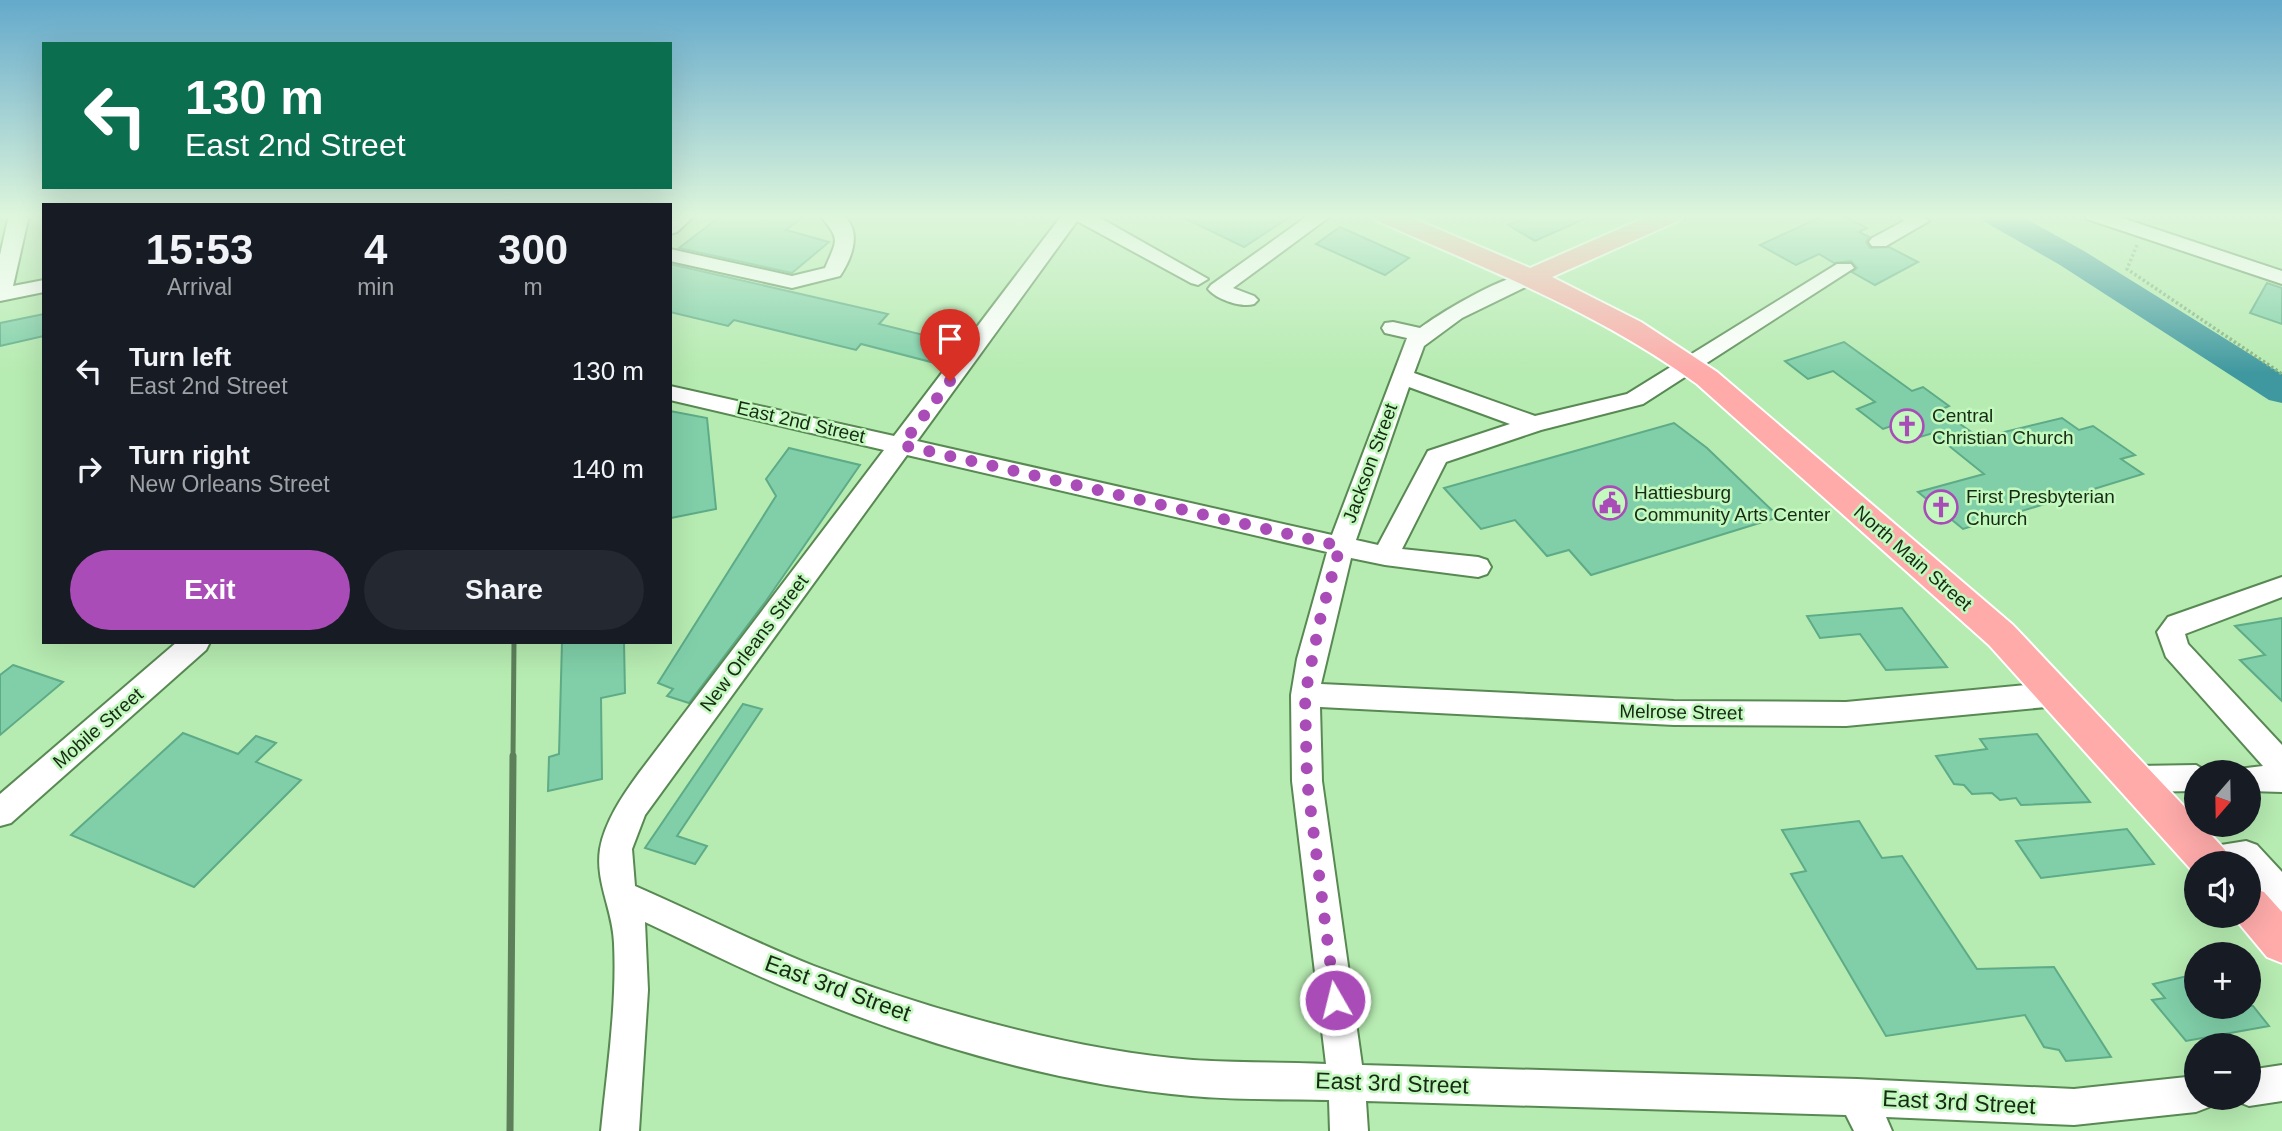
<!DOCTYPE html>
<meta charset="utf-8">
<style>
:root{--surface:#171b24;--page:#242831;--text:#f1f3f6;--muted:#9ea1a6;--accent:#a94cb7}
body{margin:0;font-family:Arial,sans-serif;background:var(--page);color:var(--text);height:100vh;display:flex;flex-direction:column;font-size:26px;white-space:nowrap}
*{box-sizing:border-box;margin:0}
p{font-size:23px;color:var(--muted)}
.icon{flex:none;width:38px;height:38px;fill:none;stroke:currentColor;stroke-width:2;stroke-linecap:round;stroke-linejoin:round}
.map{position:relative;flex:1;overflow:hidden}
.sheet{position:absolute;left:42px;top:203px;width:630px;height:441px;display:flex;flex-direction:column;background:var(--surface);border-radius:0px;box-shadow:0 7px 28px #0002}
.sheet>*{flex:none}
.top-card{position:absolute;left:42px;top:42px;width:630px;height:147px;border-radius:0px;box-shadow:0 7px 28px #0002;background:#0b6e4f;color:#fff;overflow:hidden}
.needle{width:46px;rotate:200deg}
.tools{position:absolute;left:2184px;top:760px;display:grid;gap:14px}
.tools a{display:grid;place-items:center;width:77px;height:77px;border-radius:50%;background:var(--surface);box-shadow:0 7px 28px #0002;font-size:35px}
.pin{position:absolute;display:grid;place-items:center;width:60px;height:60px;color:#fff;margin:-72px -30px;border-radius:50% 50% 50% 0;rotate:-45deg;box-shadow:0 0 7px #0007}
.pin .icon{rotate:45deg}
.me{position:absolute;width:77px;margin:-38px;rotate:352deg;stroke-linejoin:round;filter:drop-shadow(0 0 5px #0008)}
.turn{display:flex;align-items:center;gap:24px;height:147px;padding:0 28px;font-size:32px}
.turn .icon{width:91px;height:91px;stroke-width:2.5}
.turn b{display:block;font-size:49px;line-height:60px}
.eta{display:flex;justify-content:space-evenly;align-items:center;height:119px;text-align:center}
.eta b{font-size:42px;font-weight:700;line-height:49px}
.cta{display:flex;gap:14px;margin-top:auto;padding:14px 28px}
.cta a{flex:1;height:80px;border-radius:42px;background:var(--accent);color:#fff;font-size:28px;font-weight:700;line-height:80px;text-align:center}
.cta a+a{background:var(--page);color:var(--text)}
ul{padding:0;list-style:none}
li{display:flex;align-items:center;gap:21px;height:98px;padding:0 28px}
li div{flex:1}
li b{display:block;font-size:26px}
li em{font-style:normal}
.map>svg:first-child{display:block}
</style>
<div class="map">
<svg width="2282" height="1131" viewBox="0 0 2282 1131">
<rect width="100%" height="100%" fill="#b6ebb1"/>
<g fill="none" stroke-linecap="round" stroke-linejoin="round">
<path fill="#3f989f" fill-rule="evenodd" d="M1980 215H2019L2084 251 2282 374V403L2269 400 2060 265 1985 222Z"/>
</g>
<g fill="#80cfa9" stroke="#5dab87" stroke-width="2">
<path d="M722 215H805L786 230 829 242 792 273 679 248Z"/>
<path d="M1178 215H1293L1244 247Z"/>
<path d="M1531 215H1593L1535 241 1508 225Z"/>
<path d="M1825 215H1841L1867 228 1859 232 1869 237 1866 242 1870 248 1889 247 1918 262 1875 285 1852 272 1857 268 1851 261 1834 263 1819 254 1796 265 1760 245Z"/>
<path d="M1340 227 1409 258 1385 275 1316 244Z"/>
<path d="M670 264 888 314 879 324 952 342 935 363 861 344 856 350 734 320 728 326 670 312Z"/>
<path d="M2267 283 2282 288V324L2250 313Z"/>
<path d="M44 314V336L0 346V323Z"/>
<path d="M1844 342 1912 391 1923 387 1949 406 1940 410 1980 438 2062 418 2079 430 2093 426 2135 455 2121 459 2143 474 1963 529 1918 492 1984 474 1933 433 1920 437 1900 423 1883 429 1857 409 1875 402 1833 371 1808 379 1785 361Z"/>
<path d="M670 411 707 418 716 509 671 518Z"/>
<path d="M1674 423 1707 448 1779 517 1591 575 1569 550 1547 556 1515 520 1481 529 1444 488Z"/>
<path d="M789 448 860 465 766 601 689 703 667 696 673 689 658 683 776 496 766 479Z"/>
<path d="M1902 608 1947 667 1886 670 1860 634 1820 638 1807 616Z"/>
<path d="M2282 618V701L2240 660 2265 655 2235 626Z"/>
<path d="M562 642H624L625 693 601 698 602 779 548 791 549 757 559 754Z"/>
<path d="M13 665 63 682 0 735V675Z"/>
<path d="M743 704 762 709 677 836 707 846 695 864 645 848Z"/>
<path d="M183 733 238 754 256 736 276 743 256 762 301 780 194 887 71 835Z"/>
<path d="M2037 734 2090 802 2021 805 2016 798 2000 800 1992 793 1972 794 1964 785 1954 784 1936 756 1987 749 1980 739Z"/>
<path d="M1859 821 1882 858 1902 856 1977 969 2054 967 2111 1057 2066 1061 2059 1050 2044 1047 2025 1015 1886 1036 1791 874 1806 871 1782 830Z"/>
<path d="M2127 829 2154 864 2041 878 2016 841Z"/>
<path d="M2196 974V1006H2253L2269 1026 2186 1041 2152 1000 2165 998 2153 984Z"/>
</g>
<g fill="none" stroke-linecap="round" stroke-linejoin="round">
<defs>
<g id="minor">
<path d="M9 215H29L13 286 44 280V292L0 301V255Z"/>
<path d="M673 215H695L677 232 670 234V218Z"/>
<path d="M820 215H842C863 230 852 258 840 276L792 288 670 261V249L792 276 825 268C838 238 840 240 820 215Z"/>
<path d="M1062 215H1095L1208 279 1198 285 1191 283 1077 221 917 441 1332 535 1407 338 1385 333 1382 328 1385 323 1393 322 1420 328C1440 313 1514 268 1536 274L1539 278 1536 282 1462 318 1424 346 1414 373 1535 416 1627 394 1837 264H1851L1854 268 1643 404 1541 430 1446 462 1402 549 1478 557 1487 560 1491 567 1487 574 1478 577 1385 565 1351 558 1321 684 1674 701 1846 702 2057 682 2067 686 2071 694 2067 702 2057 706 1846 726 1674 725 1320 707 1322 781 1362 1065 1857 1079 2074 1089 2196 1076V1097H2213L2209 1107 2196 1112 2074 1125 1886 1117 1892 1131H1854L1846 1115 1366 1101 1368 1131H1330L1329 1100C1283 1099 1237 1100 1191 1096 1056 1084 918 1043 794 991 743 970 694 945 645 922L648 990 639 1131H601C607 1069 617 1006 614 943 613 910 595 882 600 849 605 821 623 795 639 773L884 450 670 400V386L894 436ZM1409 387 1510 424 1428 451 1378 545 1356 540ZM907 455 1327 552 1297 659 1291 695 1292 781 1326 1064C1282 1062 1237 1063 1193 1060 1073 1051 927 1009 814 966 753 942 695 912 635 886L632 849 645 815Z"/>
<path d="M1309 215H1332L1233 288 1254 296 1258 300 1254 304C1241 308 1216 299 1208 289L1211 285Z"/>
<path d="M1897 215H1922L1929 221 1886 246H1872L1869 242 1872 238 1904 221Z"/>
<path d="M2084 215H2113L2282 271V284L2087 219Z"/>
<path d="M2282 577V597L2185 634 2188 644 2282 745V792L2249 791V772H2237L2238 769 2263 766 2166 657 2157 632 2168 617Z"/>
<path d="M177 642H210L206 650 11 823 0 826V794Z"/>
<path d="M2196 765 2208 772H2196V791L2137 792 2126 788 2122 779 2126 770 2137 766Z"/>
<path d="M2246 841 2257 845 2282 872V910L2270 906 2249 881V863H2196V869L2191 859 2196 849Z"/>
<path d="M2282 1065V1101L2249 1106 2236 1101 2235 1097H2249V1070Z"/>
</g>
<g id="major">
<path d="M1372 215H1405L1530 268 1651 215H1683L1680 220 1552 277 1641 322 1717 372 2013 625 2196 819V824H2201L2225 850 2231 863H2196V875L1989 645 1697 384C1598 312 1487 269 1375 220Z"/>
<path d="M2249 887 2264 892 2282 912V963L2267 957 2232 915H2249Z"/>
</g>
</defs>
<use href="#minor" stroke="#588953" stroke-width="4"/>
<use href="#major" stroke="#fff" stroke-width="4"/>
<path stroke="#85b081" stroke-width="3.5" stroke-dasharray="2.5 2.5" stroke-linecap="butt" d="M2137 245 2127 269 2282 374"/>
<use href="#minor" fill="#fff" fill-rule="evenodd"/>
<use href="#major" fill="#feabaa" fill-rule="evenodd"/>
<path stroke="#5d805a" stroke-width="5" d="M513 758 514 642"/>
<path stroke="#5d805a" stroke-width="7" d="M510 1131 513 756"/>
</g>
<linearGradient id="sky" x2="0" y2="1"><stop stop-color="#64a9cb"/><stop offset="0.58" stop-color="#def6dc"/><stop offset="1" stop-color="#def6dc" stop-opacity="0"/></linearGradient>
<rect width="2282" height="373" fill="url(#sky)"/>
<g fill="none" stroke-linecap="round" stroke-linejoin="round">
<path stroke="#a94cb7" stroke-width="12" stroke-dasharray="0 21.6" d="M950 381 902 445 1340 546 1320 620 1305 695 1307 781 1335 1000"/>
</g>
<defs>
<symbol id="church-ring" viewBox="-11 -11 22 22"><circle r="9.5" fill="#c3f9be" stroke="#a94cb7" stroke-width="1.5"/><path d="M-1.2-6h2.4v3.5h3.3v2.4h-3.3V6h-2.4V-.1h-3.3v-2.4h3.3Z" fill="#a94cb7"/></symbol>
<symbol id="civic-ring" viewBox="-11 -11 22 22"><circle r="9.5" fill="#c3f9be" stroke="#a94cb7" stroke-width="1.5"/><path d="M-.6-6.5H3V-4.5H.6V-3L4-1V1h2V6H-6V1h2V-1L-.6-3ZM-1.2 2.5V6h2.4V2.5Z" fill="#a94cb7"/></symbol>
</defs>
<g fill-rule="evenodd">
<use href="#church-ring" x="1888" y="407" width="38" height="38"/>
<use href="#civic-ring" x="1591" y="484" width="38" height="38"/>
<use href="#church-ring" x="1922" y="488" width="38" height="38"/>
</g>
<g text-anchor="middle" dominant-baseline="central" stroke-width="5" stroke-linejoin="round" paint-order="stroke">
<g font-size="19" fill="#162a14" stroke="#c3f9be" text-anchor="start">
<text x="1932" y="415">Central<tspan x="1932" dy="22">Christian Church</tspan></text>
<text x="1634" y="492">Hattiesburg<tspan x="1634" dy="22">Community Arts Center</tspan></text>
<text x="1966" y="496">First Presbyterian<tspan x="1966" dy="22">Church</tspan></text>
</g>
<g font-size="19" fill="#162a14" stroke="#c3f9be">
<text transform="translate(801 422) rotate(13)">East 2nd Street</text>
<text transform="translate(1370 463) rotate(-70)">Jackson Street</text>
<text transform="translate(1913 558) rotate(41)">North Main Street</text>
<text transform="translate(754 643) rotate(-53)">New Orleans Street</text>
<text transform="translate(1681 712) rotate(1)">Melrose Street</text>
<text transform="translate(98 728) rotate(-41)">Mobile Street</text>
</g>
<g font-size="23" fill="#162a14" stroke="#c3f9be">
<text transform="translate(838 988) rotate(20)">East 3rd Street</text>
<text transform="translate(1392 1083) rotate(2)">East 3rd Street</text>
<text transform="translate(1959 1102) rotate(3)">East 3rd Street</text>
</g>
</g>
</svg>
<div class="tools">
<a><svg class="needle" viewBox="-14 -14 28 28"><path d="M0-13l5 13h-10z" fill="#e53935"/><path d="M0 13l5-13h-10z" fill="#9ea1a6"/></svg></a>
<a><svg class="icon" aria-label="sound" viewBox="0 0 24 24"><path d="M4 9h4l5-4v14l-5-4H4zM17 9q2 3 0 6"/></svg></a>
<a>+</a>
<a>−</a>
</div>
<div class="pin" style="left:950px;top:381px;background:#d93025"><svg class="icon" aria-label="arrive" viewBox="0 0 24 24"><path d="M6 21V4h12l-3 4 3 4H6"/></svg></div>
<svg class="me" style="left:1335px;top:1000px" viewBox="-20 -20 40 40"><circle r="17" fill="#a94cb7" stroke="#fff" stroke-width="3"/><path d="M0-11L8 9 0 5-8 9z" fill="#fff"/></svg>
<div class="top-card">
<div class="turn"><svg class="icon" aria-label="left" viewBox="0 0 24 24"><path d="M17 20v-9H6M10 6l-5 5 5 5"/></svg><div><b>130 m</b>East 2nd Street</div></div>
</div>
<section class="sheet">
<div class="eta">
<div><b>15:53</b><p>Arrival</p></div>
<div><b>4</b><p>min</p></div>
<div><b>300</b><p>m</p></div>
</div>
<ul>
<li><svg class="icon" aria-label="left" viewBox="0 0 24 24"><path d="M17 20v-9H6M10 6l-5 5 5 5"/></svg><div><b>Turn left</b><p>East 2nd Street</p></div><em>130 m</em></li>
<li><svg class="icon" aria-label="right" viewBox="0 0 24 24"><path d="M7 20v-9h11M14 6l5 5-5 5"/></svg><div><b>Turn right</b><p>New Orleans Street</p></div><em>140 m</em></li>
</ul>
<div class="cta"><a>Exit</a><a>Share</a></div>
</section>
</div>
